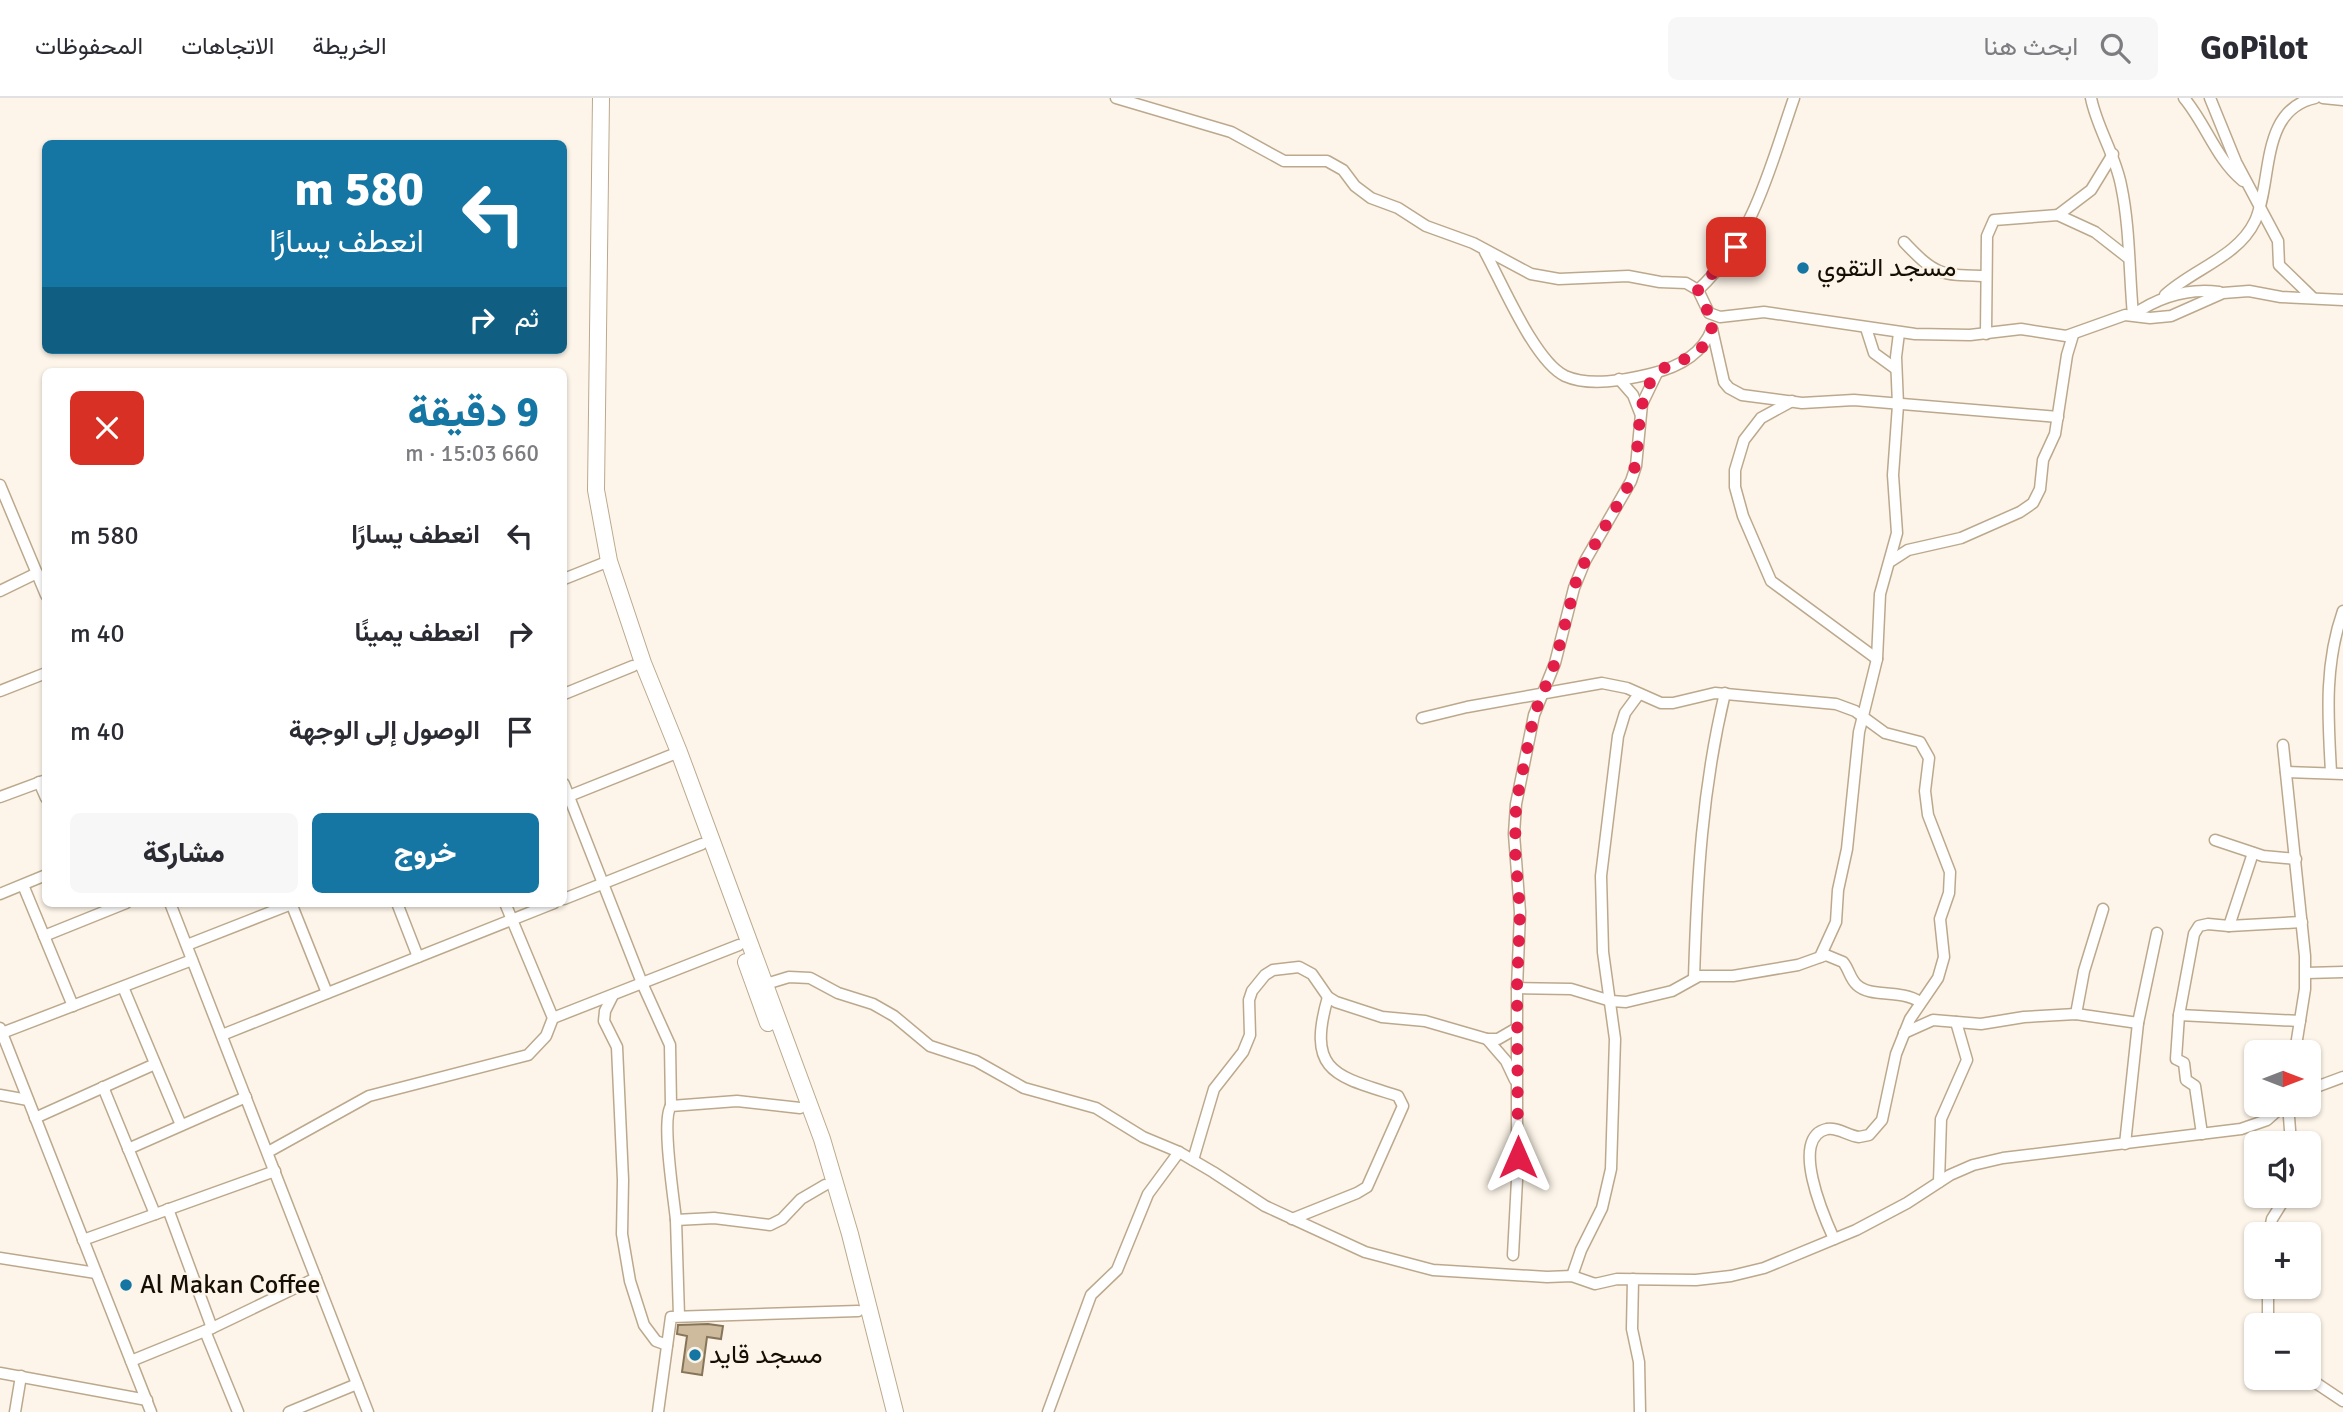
<!DOCTYPE html>
<html lang="ar">
<meta charset="utf-8">
<style>
:root{--surface:#fff;--page:#f7f7f7;--text:#2b2b33;--muted:#7c7c81;--line:#e1e1e2;--accent:#1576a3}
body{margin:0;font-family:Signika,Vazirmatn,sans-serif;background:var(--page);color:var(--text);direction:rtl;height:100vh;display:flex;flex-direction:column;font-size:26px;white-space:nowrap}
*{box-sizing:border-box;margin:0}
p{font-size:23px;color:var(--muted)}
.icon{flex:none;width:38px;height:38px;fill:none;stroke:currentColor;stroke-width:2;stroke-linecap:round;stroke-linejoin:round}
.map{position:relative;flex:1;overflow:hidden;direction:ltr}
.drawer{position:absolute;left:42px;top:270px;width:525px;height:539px;display:flex;flex-direction:column;background:var(--surface);border-radius:10px;box-shadow:0 2px 5px #0004;direction:rtl}
.drawer>*{flex:none}
.top-card{position:absolute;left:42px;top:42px;width:525px;height:214px;border-radius:10px;box-shadow:0 2px 5px #0004;direction:rtl;background:#1576a3;color:#fff;overflow:hidden}
.needle{width:46px;rotate:90deg}
.controls{position:absolute;left:2244px;top:942px;display:grid;gap:14px}
.controls a{display:grid;place-items:center;width:77px;height:77px;border-radius:10px;background:var(--surface);box-shadow:0 2px 5px #0004;font-size:35px}
.pin{position:absolute;display:grid;place-items:center;width:60px;height:60px;color:#fff;margin:-30px;border-radius:14px;box-shadow:0 4px 10px #0006}
.me{position:absolute;width:77px;margin:-38px;rotate:0deg;stroke-linejoin:round;filter:drop-shadow(0 0 5px #0008)}
.turn{display:flex;align-items:center;gap:24px;height:147px;padding:0 28px;font-size:32px}
.turn .icon{width:91px;height:91px;stroke-width:2.5}
.turn b{display:block;font-size:49px;line-height:60px}
.then{display:flex;align-items:center;height:66px;padding:0 28px;background:#0003;gap:14px;font-size:26px}
.round{display:grid;place-items:center;flex:none;width:74px;height:74px;border-radius:10px;background:var(--page)}
.headline{display:flex;align-items:center;justify-content:space-between;height:119px;padding:0 28px}
h1{font-size:42px;font-weight:800;line-height:52px;color:var(--accent)}
.action{display:flex;gap:14px;margin-top:auto;padding:14px 28px}
.action a{flex:1;height:80px;border-radius:10px;background:var(--accent);color:#fff;font-size:28px;font-weight:800;line-height:80px;text-align:center}
.action a+a{background:var(--page);color:var(--text)}
ul{padding:0;list-style:none}
li{display:flex;align-items:center;gap:21px;height:98px;padding:0 28px}
li div{flex:1}
li b{display:block;font-size:26px}
li em{font-style:normal}
header{display:flex;align-items:center;gap:42px;box-sizing:border-box;height:98px;padding:0 35px;background:var(--surface);border-bottom:2px solid var(--line)}
header strong{font-size:33px}
nav{display:flex;gap:38px;margin-inline-start:auto;font-size:24px}
.search{width:490px;height:63px;background:var(--page);display:flex;align-items:center;gap:18px;box-sizing:border-box;padding:0 24px;border-radius:10px;color:var(--muted);font-size:26px}
.map>svg:first-child{display:block}
</style>
<header>
<strong>GoPilot</strong>
<div class="search"><svg class="icon" aria-label="search" viewBox="0 0 24 24"><circle cx="10" cy="10" r="6"/><path d="M15 15l6 6"/></svg>ابحث هنا</div>
<nav><a>الخريطة</a><a>الاتجاهات</a><a>المحفوظات</a></nav>
</header>
<div class="map">
<svg width="2343" height="1314" viewBox="0 0 2343 1314">
<rect width="100%" height="100%" fill="#fdf5e9"/>
<path fill="#cebb9e" stroke="#87755a" stroke-width="2" d="M708 1226 723 1228 721 1241 707 1239 702 1277 682 1274 687 1238 677 1236 678 1227Z"/>
<g fill="none" stroke-linecap="round" stroke-linejoin="round">
<defs>
<g id="street">
<path d="M1116 0 1231 34 1284 63H1327L1343 72 1355 88 1371 100 1398 110 1426 128 1473 145 1531 176 1559 181 1628 178 1660 184 1686 185 1698 192 1709 215 1720 219 1764 214 1915 236 1970 237 2021 231 2066 238 2125 217 2150 220 2171 218 2223 195 2249 193 2281 199 2343 202"/>
<path d="M2091 0C2097 30 2115 56 2121 87 2130 129 2129 174 2133 217 2159 199 2187 190 2219 194"/>
<path d="M2184 0C2206 26 2216 61 2243 83"/>
<path d="M2210 0 2236 64 2278 143 2279 167 2312 199"/>
<path d="M2323 0 2343 2"/>
<path d="M2058 117 2091 92 2113 56"/>
<path d="M1904 144C1936 178 1941 177 1986 178"/>
<path d="M1485 154C1502 185 1535 264 1565 278 1590 289 1625 282 1650 276 1676 270 1702 257 1712 231"/>
<path d="M1698 192C1754 140 1770 69 1794 0"/>
<path d="M2165 197C2193 171 2238 159 2255 123 2273 84 2259 12 2315 0"/>
<path d="M1866 230 1874 255 1896 271"/>
<path d="M1712 231 1724 284 1729 290 1742 297 1802 305 1854 302 2058 319"/>
<path d="M1986 236 1987 138 1994 122 2058 117 2095 134 2127 159"/>
<path d="M1619 281 1633 297 1640 315"/>
<path d="M1792 303 1761 320 1744 342 1735 372V389L1743 418 1771 483 1877 561"/>
<path d="M0 387 46 497"/>
<path d="M1891 463 1908 452 1961 440 2020 414 2033 405 2040 391 2043 362 2055 336 2067 257 2073 237"/>
<path d="M564 481 609 463"/>
<path d="M0 493 37 475"/>
<path d="M0 593 46 575"/>
<path d="M564 596 633 568"/>
<path d="M1422 620 1467 609 1602 585 1627 590 1661 605H1673L1715 595 1836 606 1855 613 1885 635 1920 644 1929 660 1925 693 1928 717 1950 774 1949 795 1940 821 1944 859 1938 880 1910 921 1896 956 1882 1022 1869 1037 1859 1039C1848 1038 1838 1029 1827 1031 1789 1039 1824 1119 1834 1141"/>
<path d="M2283 647 2305 858V891L2295 954"/>
<path d="M2286 674 2343 676"/>
<path d="M2331 674C2328 619 2324 567 2343 513"/>
<path d="M39 684 46 700"/>
<path d="M564 686 642 885 670 947 671 1008"/>
<path d="M0 699 46 682"/>
<path d="M564 700 679 654"/>
<path d="M2215 742 2263 758 2296 761"/>
<path d="M23 787 73 908"/>
<path d="M0 796 46 777"/>
<path d="M564 801 702 746"/>
<path d="M170 805 368 1314"/>
<path d="M291 805 327 895"/>
<path d="M397 805 418 859"/>
<path d="M2229 828 2253 755"/>
<path d="M44 838 126 805"/>
<path d="M187 847 294 805"/>
<path d="M1820 859 1836 824 1838 792 1847 751 1859 634 1877 561 1880 496 1897 435 1893 377 1898 307 1896 259 1899 235"/>
<path d="M2306 875 2343 874"/>
<path d="M1694 880C1697 781 1702 691 1725 595"/>
<path d="M766 886 789 879 810 880 838 895 873 906 894 918 930 948 976 963 1024 990 1096 1010 1143 1039 1179 1054 1213 1074 1265 1108 1365 1154 1433 1172 1547 1179 1572 1178 1595 1186 1617 1181 1696 1182 1731 1178 1764 1170 1856 1132 1907 1105 1950 1077 1973 1067 2003 1060 2241 1031 2267 1022 2285 1006"/>
<path d="M123 889 181 1027"/>
<path d="M1517 890 1571 891 1611 903 1626 904 1672 893 1699 878H1733L1798 867 1826 857 1843 864C1849 871 1850 881 1857 887 1871 900 1900 891 1920 904"/>
<path d="M613 897 605 913 604 923 617 949 623 1082 622 1136 630 1183 644 1227 656 1243 667 1247"/>
<path d="M2076 916 2084 873 2103 811"/>
<path d="M2179 917 2300 923"/>
<path d="M553 920 739 847"/>
<path d="M0 930 151 1314"/>
<path d="M2 935 192 862"/>
<path d="M1904 935 1933 922 1981 926 2024 919 2076 916 2138 925"/>
<path d="M222 937 554 805"/>
<path d="M1487 941 1506 963 1515 982"/>
<path d="M103 989 155 1116"/>
<path d="M2308 992 2343 979"/>
<path d="M0 997 28 1002"/>
<path d="M2288 1006 2291 1045"/>
<path d="M35 1020 155 966"/>
<path d="M2202 1036 2195 988 2186 982 2184 965 2176 961 2179 917 2194 836 2199 828 2208 826 2229 828 2302 824"/>
<path d="M2125 1046 2138 925 2157 835"/>
<path d="M128 1051 246 999"/>
<path d="M268 1054 369 998 528 957 546 938 553 920 505 805"/>
<path d="M1193 1062 1214 991 1243 954 1250 937 1249 902 1252 893 1265 877 1273 872 1299 869 1312 876 1328 899 1336 904 1382 919 1425 923 1487 941H1498L1517 930"/>
<path d="M1939 1084 1941 1021 1967 962 1956 924"/>
<path d="M168 1111 212 1230"/>
<path d="M1292 1121 1357 1095 1367 1089 1403 1008 1398 998C1336 978 1306 975 1328 899"/>
<path d="M676 1122C674 1101 661 1021 671 1008L737 1003 800 1010"/>
<path d="M2269 1136 2272 1121 2287 1097"/>
<path d="M83 1142 275 1073"/>
<path d="M1513 1157 1517 1082V890L1520 814 1514 736 1516 706 1534 617 1555 565 1574 490 1585 463 1631 383 1636 368 1642 306 1657 275"/>
<path d="M0 1160 96 1175"/>
<path d="M1572 1178 1581 1152 1602 1110 1611 1071 1615 941 1603 854 1601 778 1618 638 1625 615 1639 596"/>
<path d="M1633 1181 1632 1231 1639 1264 1640 1314"/>
<path d="M679 1218 676 1122 714 1120 770 1127 782 1121 801 1101 825 1087"/>
<path d="M2268 1227V1188"/>
<path d="M205 1233 238 1314"/>
<path d="M131 1263 212 1230 316 1180"/>
<path d="M0 1275 147 1302"/>
<path d="M2307 1279 2343 1303"/>
<path d="M15 1314 21 1278"/>
<path d="M289 1314 357 1286"/>
<path d="M658 1314 671 1219 858 1213"/>
<path d="M1048 1314 1091 1197 1117 1172 1148 1096 1179 1054"/>
</g>
<g id="secondary">
<path d="M601 0 596 392 609 463 643 565 679 654 822 1041 850 1136 895 1314"/>
<path d="M746 864 768 925"/>
</g>
</defs>
<use href="#street" stroke="#bca98d" stroke-width="13"/>
<use href="#secondary" stroke="#bca98d" stroke-width="18"/>
<use href="#street" stroke="#fff" stroke-width="10"/>
<use href="#secondary" stroke="#fff" stroke-width="16"/>
</g>
<g fill="none" stroke-linecap="round" stroke-linejoin="round">
<path stroke="#e11d48" stroke-width="12" stroke-dasharray="0 21.6" d="M1518 1059 1517 890 1520 814 1515 751 1516 706 1534 617 1555 565 1578 476 1631 383C1642 351 1634 313 1651 283 1667 255 1707 273 1714 218L1706 211 1698 192 1736 149"/>
</g>
<g fill="#1576a3" stroke="#fdf5e9" stroke-width="2.5">
<circle cx="1803" cy="170" r="7"/>
<circle cx="126" cy="1187" r="7"/>
<circle cx="695" cy="1257" r="7"/>
</g>
<g text-anchor="middle" dominant-baseline="central" stroke-width="5" stroke-linejoin="round" paint-order="stroke">
<g font-size="26" fill="#150e05" stroke="#fdf5e9" text-anchor="start">
<text x="1817" y="170">مسجد التقوي</text>
<text x="140" y="1187">Al Makan Coffee</text>
<text x="709" y="1257">مسجد قايد</text>
</g>
</g>
</svg>
<div class="controls">
<a><svg class="needle" viewBox="-14 -14 28 28"><path d="M0-13l5 13h-10z" fill="#e53935"/><path d="M0 13l5-13h-10z" fill="#7c7c81"/></svg></a>
<a><svg class="icon" aria-label="sound" viewBox="0 0 24 24"><path d="M4 9h4l5-4v14l-5-4H4zM17 9q2 3 0 6"/></svg></a>
<a>+</a>
<a>−</a>
</div>
<div class="pin" style="left:1736px;top:149px;background:#d93025"><svg class="icon" aria-label="arrive" viewBox="0 0 24 24"><path d="M6 21V4h12l-3 4 3 4H6"/></svg></div>
<svg class="me" style="left:1518px;top:1059px" viewBox="-20 -20 40 40"><path d="M0-17L14 15 0 8-14 15z" fill="#e11d48" stroke="#fff" stroke-width="4"/></svg>
<div class="top-card">
<div class="turn"><svg class="icon" aria-label="left" viewBox="0 0 24 24"><path d="M17 20v-9H6M10 6l-5 5 5 5"/></svg><div><b>580 m</b>انعطف يسارًا</div></div>
<div class="then">ثم<svg class="icon" aria-label="right" viewBox="0 0 24 24"><path d="M7 20v-9h11M14 6l5 5-5 5"/></svg></div>
</div>
<section class="drawer">
<div class="headline"><div><h1>9 دقيقة</h1><p>660 m · 15:03</p></div><a class="round" style="background:#d93025;color:#fff"><svg class="icon" aria-label="close" viewBox="0 0 24 24"><path d="M6 6l12 12M18 6L6 18"/></svg></a></div>
<ul>
<li><svg class="icon" aria-label="left" viewBox="0 0 24 24"><path d="M17 20v-9H6M10 6l-5 5 5 5"/></svg><div><b>انعطف يسارًا</b></div><em>580 m</em></li>
<li><svg class="icon" aria-label="right" viewBox="0 0 24 24"><path d="M7 20v-9h11M14 6l5 5-5 5"/></svg><div><b>انعطف يمينًا</b></div><em>40 m</em></li>
<li><svg class="icon" aria-label="arrive" viewBox="0 0 24 24"><path d="M6 21V4h12l-3 4 3 4H6"/></svg><div><b>الوصول إلى الوجهة</b></div><em>40 m</em></li>
</ul>
<div class="action"><a>خروج</a><a>مشاركة</a></div>
</section>
</div>
